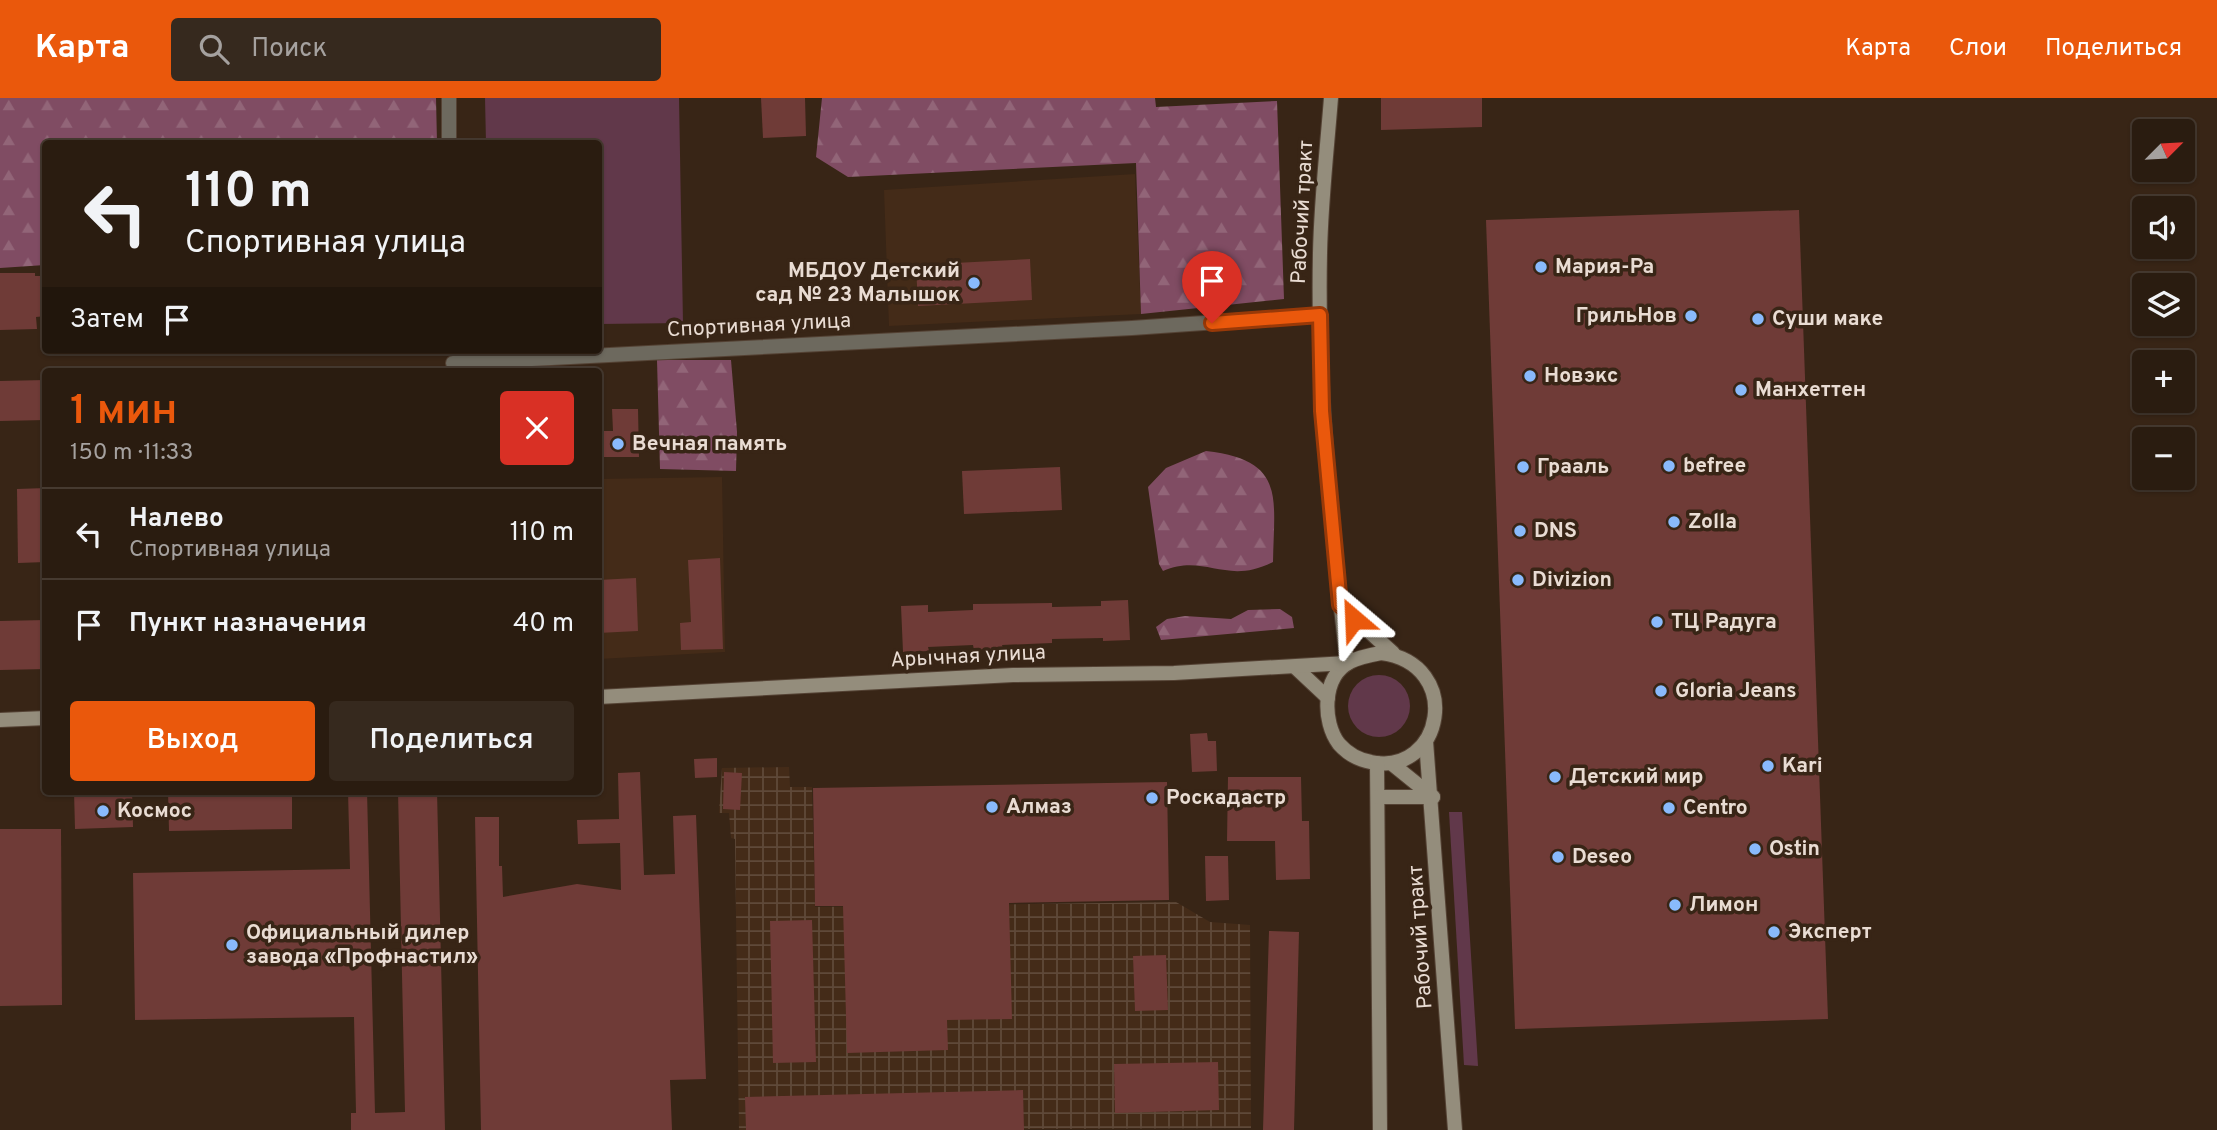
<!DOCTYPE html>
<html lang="ru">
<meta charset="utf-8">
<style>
:root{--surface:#2a1c10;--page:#36291e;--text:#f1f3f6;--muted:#a5a19f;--line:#463a30;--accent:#ea580c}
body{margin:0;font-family:Overpass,sans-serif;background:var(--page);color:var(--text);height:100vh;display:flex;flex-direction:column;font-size:26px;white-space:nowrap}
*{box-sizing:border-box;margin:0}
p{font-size:23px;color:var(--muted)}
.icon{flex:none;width:38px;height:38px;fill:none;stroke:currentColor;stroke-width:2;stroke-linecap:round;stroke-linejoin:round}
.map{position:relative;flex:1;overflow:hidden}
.drawer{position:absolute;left:42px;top:270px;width:560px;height:427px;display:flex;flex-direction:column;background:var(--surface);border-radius:7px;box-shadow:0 2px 5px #0004,0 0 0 2px var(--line)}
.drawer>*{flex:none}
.hud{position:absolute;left:42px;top:42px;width:560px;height:214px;border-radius:7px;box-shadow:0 2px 5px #0004,0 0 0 2px var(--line);background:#2a1c10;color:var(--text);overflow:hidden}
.needle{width:46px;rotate:66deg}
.tools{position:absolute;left:2132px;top:21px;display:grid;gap:14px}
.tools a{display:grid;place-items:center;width:63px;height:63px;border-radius:7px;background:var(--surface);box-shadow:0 2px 5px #0004,0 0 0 2px var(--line);font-size:35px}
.pin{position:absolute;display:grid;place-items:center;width:60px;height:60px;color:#fff;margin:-72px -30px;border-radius:50% 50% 50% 0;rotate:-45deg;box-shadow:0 0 7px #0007}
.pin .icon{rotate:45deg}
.me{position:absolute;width:77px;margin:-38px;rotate:334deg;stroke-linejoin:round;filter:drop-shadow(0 0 5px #0008)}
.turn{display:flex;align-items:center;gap:24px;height:147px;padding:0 28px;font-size:32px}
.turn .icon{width:91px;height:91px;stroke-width:2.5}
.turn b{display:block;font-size:49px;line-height:60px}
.then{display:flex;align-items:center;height:66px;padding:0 28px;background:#0003;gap:14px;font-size:26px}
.round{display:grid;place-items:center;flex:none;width:74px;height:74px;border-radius:7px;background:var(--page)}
.summary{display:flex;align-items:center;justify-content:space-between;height:119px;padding:0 28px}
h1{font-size:42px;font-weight:600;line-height:52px;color:var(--accent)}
.primary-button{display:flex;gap:14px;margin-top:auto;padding:14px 28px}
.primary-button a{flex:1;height:80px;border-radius:7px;background:var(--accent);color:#fff;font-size:28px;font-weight:600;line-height:80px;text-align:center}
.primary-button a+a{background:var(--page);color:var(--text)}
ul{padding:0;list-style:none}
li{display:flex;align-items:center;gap:21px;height:91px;padding:0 28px;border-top:2px solid var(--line)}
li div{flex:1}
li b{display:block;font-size:26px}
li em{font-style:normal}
header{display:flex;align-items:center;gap:42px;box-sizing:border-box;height:98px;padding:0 35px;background:var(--accent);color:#fff}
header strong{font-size:33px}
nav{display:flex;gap:38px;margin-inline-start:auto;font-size:24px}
.search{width:490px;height:63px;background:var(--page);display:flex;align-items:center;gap:18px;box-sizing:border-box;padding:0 24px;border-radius:7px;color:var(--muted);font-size:26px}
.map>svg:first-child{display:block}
</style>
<header>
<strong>Карта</strong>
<div class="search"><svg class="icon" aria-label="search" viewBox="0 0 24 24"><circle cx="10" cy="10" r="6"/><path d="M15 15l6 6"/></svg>Поиск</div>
<nav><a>Карта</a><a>Слои</a><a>Поделиться</a></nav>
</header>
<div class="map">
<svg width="2217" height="1032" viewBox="0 0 2217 1032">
<defs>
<pattern id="industrial-grid" width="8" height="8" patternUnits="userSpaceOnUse" patternTransform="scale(1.75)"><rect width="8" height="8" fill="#442b18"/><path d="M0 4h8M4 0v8" fill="none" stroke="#5f4939"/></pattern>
<pattern id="forest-firs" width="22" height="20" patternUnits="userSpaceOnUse" patternTransform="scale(1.75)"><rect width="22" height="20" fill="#804c63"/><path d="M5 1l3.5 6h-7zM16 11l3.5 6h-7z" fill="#926578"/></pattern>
</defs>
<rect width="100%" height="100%" fill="#382516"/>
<g fill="#442b18">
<path d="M1135 76 1141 216 889 228 884 92Z"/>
<path d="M722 379 725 554 599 561V381Z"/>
</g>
<path fill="url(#industrial-grid)" d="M789 669 790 689H812L815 809 1176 804 1210 824 1250 827 1251 1030 739 1032 735 741 731 740 729 715H719L722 670Z"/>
<g fill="#61384a">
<path d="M485 0H679L683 225 599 226 598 46 486 45Z"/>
<circle cx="1379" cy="608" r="31"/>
<path d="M1449 714H1462L1478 968 1464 967Z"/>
</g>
<g fill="url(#forest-firs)">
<path d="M0 0H436L437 45 46 46 45 167 0 170Z"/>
<path d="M822 0H1155L1156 9 1277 3 1284 201 1141 216 1136 65 848 79 816 59Z"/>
<path d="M657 262H731L737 334 736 373 660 371Z"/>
<path d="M1206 353C1286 362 1274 399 1273 464 1226 488 1205 455 1163 473L1159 466 1148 389 1166 370Z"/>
<path d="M1280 511 1292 519 1294 530 1161 542 1156 529 1167 521 1185 518 1231 521 1248 512Z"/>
</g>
<g fill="#6f3b37">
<path d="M761 0H805L806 38 763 40Z"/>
<path d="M1381 0H1482V29L1381 32Z"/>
<path d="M1799 112 1828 921 1515 931 1486 122Z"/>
<path d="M1030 161 1032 202 918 208 916 167Z"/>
<path d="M0 175H35V178H46V218L36 219 37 231 0 232Z"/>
<path d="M46 282V322L0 323V283Z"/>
<path d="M612 311H638L639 359H598V333H613Z"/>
<path d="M1060 369 1062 412 964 416 962 373Z"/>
<path d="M46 390V464L18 465 17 391Z"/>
<path d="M720 460 723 551 681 552 680 525 691 524 688 462Z"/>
<path d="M636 480 638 533 598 535V482Z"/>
<path d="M1128 502 1130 542 1103 543V540L1052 541V545L1002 547 1003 550 974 552 973 547 928 549 929 553 903 554 901 508 928 507V514L973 512V506L1052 505V509L1101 508V503Z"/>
<path d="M46 522V571L0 572V523Z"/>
<path d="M1207 635 1208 643H1216L1217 673 1192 674 1190 636Z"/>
<path d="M717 660V679L695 680 694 661Z"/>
<path d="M640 674 644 777 675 776 673 718 696 717 706 981 670 982 672 1032H481L475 719H499V768H502L503 799 577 786 621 792 620 745 578 746 577 722 619 721 618 675Z"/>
<path d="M724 674 742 675 740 712 723 711Z"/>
<path d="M1228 679H1301L1302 723H1309L1310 781 1276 782 1275 743H1227Z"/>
<path d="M1167 684 1169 802 1009 805 1012 921 947 922 948 952 847 955 843 808H815L813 690Z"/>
<path d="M74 693H132L133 729 75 731Z"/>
<path d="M168 693H277V698H292V731L169 733Z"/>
<path d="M348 693H367L375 1015 405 1014 398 693H437L445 1032H351V1015H356L354 919 135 922 133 775 350 771Z"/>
<path d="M0 731H61L62 907 0 908Z"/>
<path d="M1205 758H1228L1229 802 1206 803Z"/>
<path d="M812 822 816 964 773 965 770 823Z"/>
<path d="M1269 833 1299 834 1294 1032H1263Z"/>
<path d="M1166 857 1168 912 1135 913 1133 858Z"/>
<path d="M1218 964 1219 1012 1115 1015 1114 966Z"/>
<path d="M1023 992 1024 1032H746L745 999Z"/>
</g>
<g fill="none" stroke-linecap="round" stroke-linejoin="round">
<defs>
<g id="street">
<path d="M449 0V46"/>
<path d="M453 265 1132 230 1320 217"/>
</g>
<g id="secondary">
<path d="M1331 0C1327 51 1321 103 1320 155 1317 292 1332 429 1347 565"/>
<path d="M1340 507 1393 555"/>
<path d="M1381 555C1465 566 1443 679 1371 664 1359 662 1347 655 1339 646 1322 624 1322 578 1350 564 1359 559 1370 557 1381 555Z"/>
<path d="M1296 570 1328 600"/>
<path d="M598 599 1013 577 1174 575 1347 565"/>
<path d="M0 622 46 620"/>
<path d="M1426 643 1455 1032"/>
<path d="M1377 665 1380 1032"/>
<path d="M1391 665 1433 699"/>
<path d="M1378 699H1433"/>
</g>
</defs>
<use href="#street" stroke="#544234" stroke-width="16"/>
<use href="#secondary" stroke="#544234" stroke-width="16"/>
<use href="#street" stroke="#6d695e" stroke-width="14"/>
<use href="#secondary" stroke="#948d7c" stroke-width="14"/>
</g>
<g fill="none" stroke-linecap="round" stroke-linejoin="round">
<defs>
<path id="route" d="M1212 225 1320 217 1322 313 1340 507 1354 521"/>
</defs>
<use href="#route" stroke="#983908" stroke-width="18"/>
<use href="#route" stroke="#ea580c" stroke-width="12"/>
</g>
<g fill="#89bafc" stroke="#382516" stroke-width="2.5">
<circle cx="1541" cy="169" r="7"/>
<circle cx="974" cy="185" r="7"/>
<circle cx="1691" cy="218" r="7"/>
<circle cx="1758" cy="221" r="7"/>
<circle cx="1530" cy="278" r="7"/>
<circle cx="1741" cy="292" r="7"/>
<circle cx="618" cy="346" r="7"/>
<circle cx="1669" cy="368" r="7"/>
<circle cx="1523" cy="369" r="7"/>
<circle cx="1674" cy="424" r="7"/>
<circle cx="1520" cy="433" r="7"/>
<circle cx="1518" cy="482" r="7"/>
<circle cx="1657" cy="524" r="7"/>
<circle cx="1661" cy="593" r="7"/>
<circle cx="1768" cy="668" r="7"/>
<circle cx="1555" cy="679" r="7"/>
<circle cx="1152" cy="700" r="7"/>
<circle cx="992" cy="709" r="7"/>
<circle cx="1669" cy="710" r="7"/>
<circle cx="103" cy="713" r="7"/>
<circle cx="1755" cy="751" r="7"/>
<circle cx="1558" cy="759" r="7"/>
<circle cx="1675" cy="807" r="7"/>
<circle cx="1774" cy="834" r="7"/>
<circle cx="232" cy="847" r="7"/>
</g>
<g text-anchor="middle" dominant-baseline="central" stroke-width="7" stroke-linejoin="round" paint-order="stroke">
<g font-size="21" fill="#e9dcd3" stroke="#382516">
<text transform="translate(1303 114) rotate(-87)">Рабочий тракт</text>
<text transform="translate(759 228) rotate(-3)">Спортивная улица</text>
<text transform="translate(968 559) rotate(-3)">Арычная улица</text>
<text transform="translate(1421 839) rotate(-94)">Рабочий тракт</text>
</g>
<g font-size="21" font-weight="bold" fill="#e9dcd3" stroke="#382516" text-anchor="start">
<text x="1555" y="169">Мария-Ра</text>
<text x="960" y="173" text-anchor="end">МБДОУ Детский<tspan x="960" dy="24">сад № 23 Малышок</tspan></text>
<text x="1677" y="218" text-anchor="end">ГрильНов</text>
<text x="1772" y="221">Суши маке</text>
<text x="1544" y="278">Новэкс</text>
<text x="1755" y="292">Манхеттен</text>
<text x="632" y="346">Вечная память</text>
<text x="1683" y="368">befree</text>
<text x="1537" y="369">Грааль</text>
<text x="1688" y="424">Zolla</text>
<text x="1534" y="433">DNS</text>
<text x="1532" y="482">Divizion</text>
<text x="1671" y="524">ТЦ Радуга</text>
<text x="1675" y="593">Gloria Jeans</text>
<text x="1782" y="668">Kari</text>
<text x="1569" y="679">Детский мир</text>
<text x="1166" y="700">Роскадастр</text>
<text x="1006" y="709">Алмаз</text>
<text x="1683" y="710">Centro</text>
<text x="117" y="713">Космос</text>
<text x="1769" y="751">Ostin</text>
<text x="1572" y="759">Deseo</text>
<text x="1689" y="807">Лимон</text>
<text x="1788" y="834">Эксперт</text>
<text x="246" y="835">Официальный дилер<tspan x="246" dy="24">завода «Профнастил»</tspan></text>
</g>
</g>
</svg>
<div class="tools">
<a><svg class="needle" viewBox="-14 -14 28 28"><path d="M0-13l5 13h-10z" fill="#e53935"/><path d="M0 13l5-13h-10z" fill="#a5a19f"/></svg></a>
<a><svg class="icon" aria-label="sound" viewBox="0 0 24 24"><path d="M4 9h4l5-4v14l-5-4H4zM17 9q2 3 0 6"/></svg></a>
<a><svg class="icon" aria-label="layers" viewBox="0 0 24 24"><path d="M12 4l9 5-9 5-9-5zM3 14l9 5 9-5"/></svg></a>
<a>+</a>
<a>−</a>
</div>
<div class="pin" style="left:1212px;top:225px;background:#d93025"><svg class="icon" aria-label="arrive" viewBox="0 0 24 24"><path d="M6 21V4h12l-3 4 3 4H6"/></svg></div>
<svg class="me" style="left:1354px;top:521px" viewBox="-20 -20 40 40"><path d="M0-17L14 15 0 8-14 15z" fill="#ea580c" stroke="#fff" stroke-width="4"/></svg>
<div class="hud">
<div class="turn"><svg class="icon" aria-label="left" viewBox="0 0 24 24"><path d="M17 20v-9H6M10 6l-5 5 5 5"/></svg><div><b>110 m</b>Спортивная улица</div></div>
<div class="then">Затем<svg class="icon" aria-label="arrive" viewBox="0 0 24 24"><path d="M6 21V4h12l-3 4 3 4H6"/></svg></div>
</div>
<section class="drawer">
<div class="summary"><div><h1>1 мин</h1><p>150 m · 11:33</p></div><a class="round" style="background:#d93025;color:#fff"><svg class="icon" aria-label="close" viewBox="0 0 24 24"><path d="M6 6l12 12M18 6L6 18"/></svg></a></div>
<ul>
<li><svg class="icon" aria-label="left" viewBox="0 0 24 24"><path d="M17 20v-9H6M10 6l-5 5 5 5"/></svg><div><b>Налево</b><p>Спортивная улица</p></div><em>110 m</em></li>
<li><svg class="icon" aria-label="arrive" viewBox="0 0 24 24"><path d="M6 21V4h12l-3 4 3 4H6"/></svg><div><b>Пункт назначения</b></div><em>40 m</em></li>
</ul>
<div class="primary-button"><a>Выход</a><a>Поделиться</a></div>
</section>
</div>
